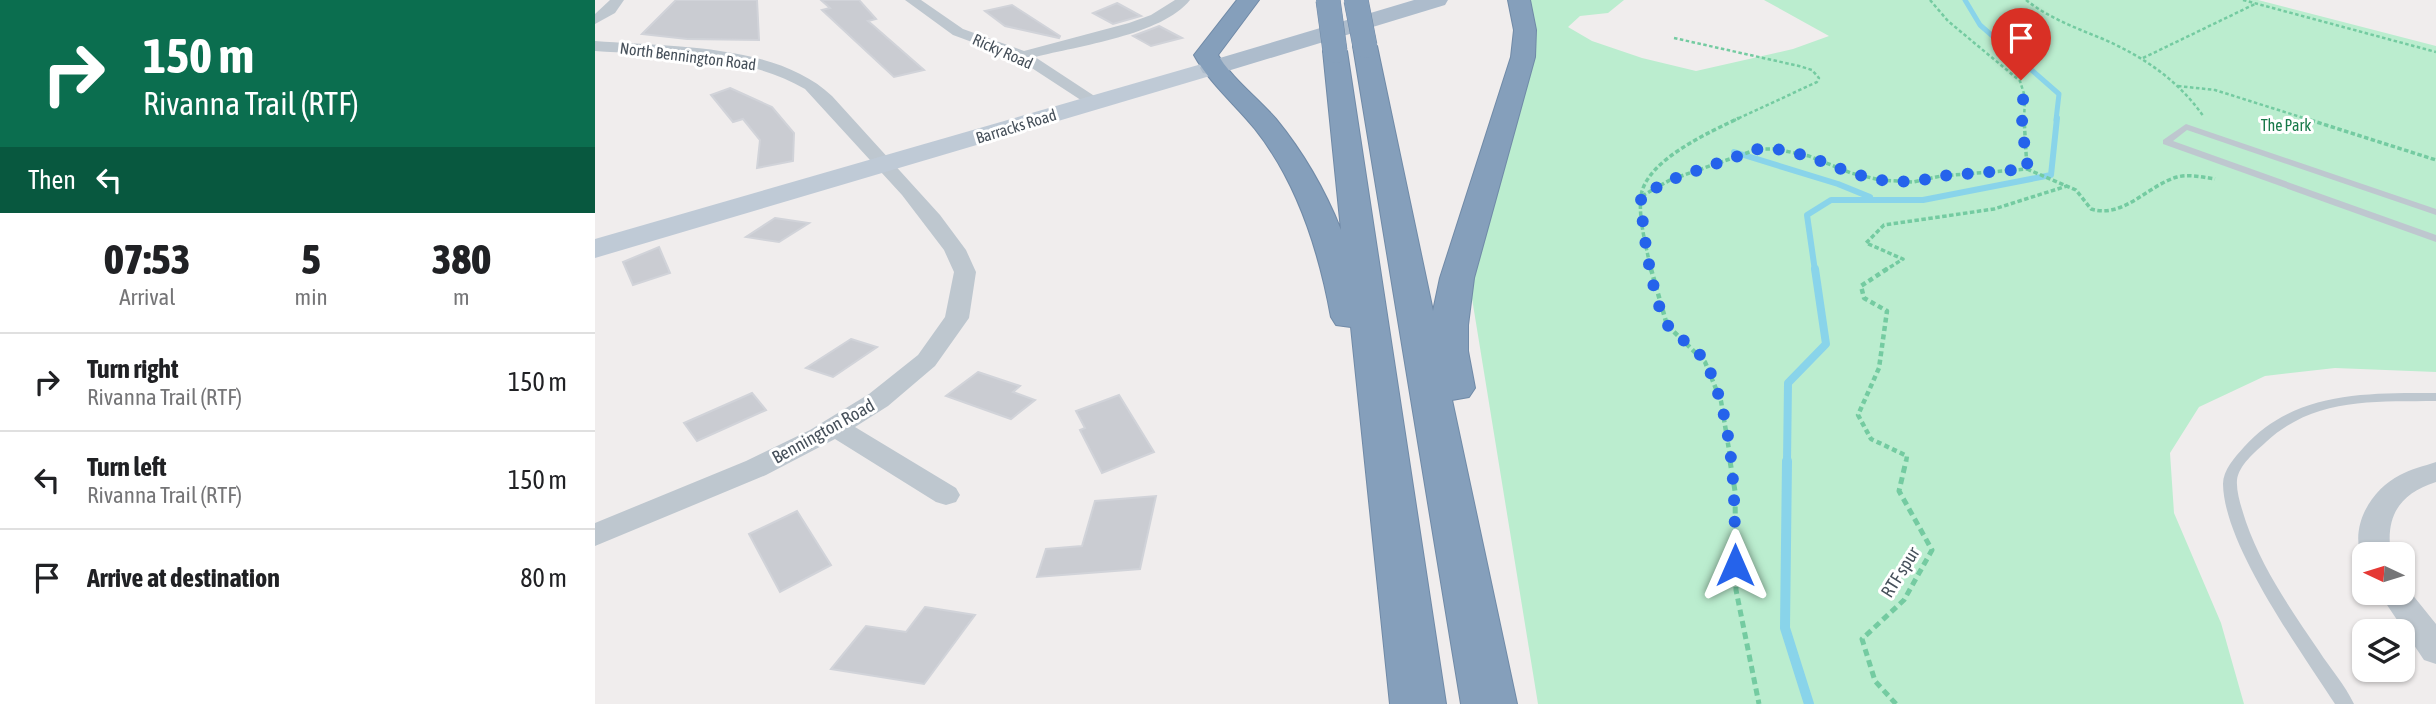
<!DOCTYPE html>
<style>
:root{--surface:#fff;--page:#f2f2f2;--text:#202124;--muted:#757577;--line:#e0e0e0}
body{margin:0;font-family:"Asap Condensed",sans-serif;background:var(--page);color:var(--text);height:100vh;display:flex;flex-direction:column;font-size:26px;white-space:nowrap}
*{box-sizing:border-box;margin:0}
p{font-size:23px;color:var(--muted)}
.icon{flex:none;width:38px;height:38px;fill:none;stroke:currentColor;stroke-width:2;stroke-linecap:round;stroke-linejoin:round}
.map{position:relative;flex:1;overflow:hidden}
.sheet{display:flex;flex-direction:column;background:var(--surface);width:595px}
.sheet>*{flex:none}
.guide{background:#0b6e4f;color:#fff;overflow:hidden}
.needle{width:46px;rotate:274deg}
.fabs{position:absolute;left:1757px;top:542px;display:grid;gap:14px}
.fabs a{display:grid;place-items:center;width:63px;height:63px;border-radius:14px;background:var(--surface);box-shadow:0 2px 5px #0004;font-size:35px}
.pin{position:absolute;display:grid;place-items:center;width:60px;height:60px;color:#fff;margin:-72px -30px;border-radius:50% 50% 50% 0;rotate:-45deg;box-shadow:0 0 7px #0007}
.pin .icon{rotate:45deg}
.me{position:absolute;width:77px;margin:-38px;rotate:0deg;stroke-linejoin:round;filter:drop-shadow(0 0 5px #0008)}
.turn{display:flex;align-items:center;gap:24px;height:147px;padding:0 28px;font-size:32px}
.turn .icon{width:91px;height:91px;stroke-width:2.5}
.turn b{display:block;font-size:49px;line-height:60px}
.then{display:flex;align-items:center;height:66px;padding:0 28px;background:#0003;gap:14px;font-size:26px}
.eta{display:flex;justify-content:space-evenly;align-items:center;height:119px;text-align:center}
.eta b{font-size:42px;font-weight:800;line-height:49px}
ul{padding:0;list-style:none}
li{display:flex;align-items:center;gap:21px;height:98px;padding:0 28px;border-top:2px solid var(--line)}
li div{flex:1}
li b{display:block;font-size:26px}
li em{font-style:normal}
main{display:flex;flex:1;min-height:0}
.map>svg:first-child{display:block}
</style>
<main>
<section class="sheet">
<div class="guide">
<div class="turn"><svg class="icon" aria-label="right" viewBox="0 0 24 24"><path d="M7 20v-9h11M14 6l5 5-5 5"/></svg><div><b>150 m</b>Rivanna Trail (RTF)</div></div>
<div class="then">Then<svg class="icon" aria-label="left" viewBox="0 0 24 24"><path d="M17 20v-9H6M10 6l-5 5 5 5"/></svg></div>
</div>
<div class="eta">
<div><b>07:53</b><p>Arrival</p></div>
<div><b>5</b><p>min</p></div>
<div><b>380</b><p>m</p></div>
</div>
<ul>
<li><svg class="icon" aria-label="right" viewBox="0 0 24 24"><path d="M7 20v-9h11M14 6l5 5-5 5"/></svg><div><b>Turn right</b><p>Rivanna Trail (RTF)</p></div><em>150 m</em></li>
<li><svg class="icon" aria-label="left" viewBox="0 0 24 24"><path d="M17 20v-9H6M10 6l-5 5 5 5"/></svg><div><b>Turn left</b><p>Rivanna Trail (RTF)</p></div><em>150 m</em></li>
<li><svg class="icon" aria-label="arrive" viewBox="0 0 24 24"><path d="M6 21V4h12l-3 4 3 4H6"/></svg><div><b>Arrive at destination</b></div><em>80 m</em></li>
</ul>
</section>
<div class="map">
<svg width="1841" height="704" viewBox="0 0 1841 704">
<rect width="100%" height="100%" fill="#f0eded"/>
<path fill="#bbedcf" d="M930 0H1029L1013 13 985 16 973 27 997 41 1047 58 1101 71 1198 49 1234 36 1169 0H1663L1841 46V372L1740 368 1670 376 1604 407 1575 453 1579 513 1626 623 1649 704H943L874 280Z"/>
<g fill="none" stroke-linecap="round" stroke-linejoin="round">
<path stroke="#89d4ea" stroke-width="5" d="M1370 0 1385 25 1464 94 1461 120"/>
<g stroke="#89d4ea" stroke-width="6">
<path d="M1139 152 1243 184 1275 197"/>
<path d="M1220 271 1212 215 1236 200H1328L1456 175 1462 118"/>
</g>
<path stroke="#89d4ea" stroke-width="8" d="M1192 462 1193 383 1231 344 1220 269"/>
<path stroke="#89d4ea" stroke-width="10" d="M1192 461 1190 628 1214 704"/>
</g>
<g fill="#caccd2" stroke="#d1d3d9" stroke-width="2">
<path d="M81 0H162L164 40 92 39 47 34Z"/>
<path d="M226 0H264L281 19 273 21 329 70 299 77 227 10 235 8Z"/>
<path d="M522 3 546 16 518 24 498 13Z"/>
<path d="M417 5 465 36 464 38 410 26 390 11Z"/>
<path d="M564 26 587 38 556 46 538 36Z"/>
<path d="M135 88 177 107 199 133 198 161 162 168 165 140 148 119 138 122 116 95Z"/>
<path d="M180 218 214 223 184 242 151 237Z"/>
<path d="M64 247 75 273 38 285 28 262Z"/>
<path d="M256 339 282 347 238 377 211 368Z"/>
<path d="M383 372 425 386 418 392 440 400 416 419 351 396Z"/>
<path d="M157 393 171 410 102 441 89 423Z"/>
<path d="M524 395 559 452 507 473 485 430 490 428 481 411Z"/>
<path d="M561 496 545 569 442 577 451 549 487 546 500 501Z"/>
<path d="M202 511 236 565 185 592 154 534Z"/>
<path d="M330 607 380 615 329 684 236 669 271 626 311 632Z"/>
</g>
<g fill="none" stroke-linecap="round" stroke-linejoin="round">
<defs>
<g id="highway">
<path d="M642 0H664L623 55C638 80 662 97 681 119 708 152 730 190 746 230L728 51 732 46 740 44 748 46 752 51 851 704H795L756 327 741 325 736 317C724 251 703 183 660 129 640 104 615 84 599 55Z"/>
<path d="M913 0H935L941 30 940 57 879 278 873 325V351L880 388 874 397 857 400 922 704H866L758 46 762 41H778L782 46 838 311 845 278 916 57 919 30Z"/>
</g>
</defs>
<use href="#highway" stroke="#708aa7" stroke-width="2"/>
<g stroke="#74cba1" stroke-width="2.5" stroke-dasharray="3.5 2.5" stroke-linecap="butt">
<path d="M1335 0 1353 21 1425 81 1430 97 1429 120"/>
<path d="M1431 0C1454 18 1481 28 1508 39 1549 57 1583 80 1609 117"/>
<path d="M1648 0 1841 52"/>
<path d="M1079 38 1204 66 1217 70 1224 78 1222 82 1140 120"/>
<path d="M1548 58 1660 4"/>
<path d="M1583 86 1620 90 1715 120"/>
</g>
<g stroke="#74cba1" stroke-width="3.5" stroke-dasharray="4.5 2.5" stroke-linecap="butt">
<path d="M1709 118 1841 160"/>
<path d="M1432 169 1481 190 1496 209C1528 219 1552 186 1582 177 1594 174 1607 177 1620 179"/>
<path d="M1047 196 1075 180 1163 149H1181L1214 156 1256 173 1285 180 1318 182 1346 176 1432 169 1429 118"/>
<path d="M1056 271C1052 248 1043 220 1046 196 1051 160 1115 132 1144 118"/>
<path d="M1289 271 1308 259 1271 243 1289 225 1399 209 1472 186"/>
</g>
<g stroke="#74cba1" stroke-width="4.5" stroke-dasharray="5 3.5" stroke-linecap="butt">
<path d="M1056 269 1072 325 1110 362 1126 401 1136 462"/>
<path d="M1292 269 1266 286 1269 298 1292 311 1284 368 1263 415 1276 439 1312 456 1311 462"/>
</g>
<g stroke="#74cba1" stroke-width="5" stroke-dasharray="7 4.5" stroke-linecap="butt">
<path d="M1135 461 1140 491 1141 590 1164 704"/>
<path d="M1301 704 1280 681 1267 639 1309 600 1337 550 1304 491 1311 461"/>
</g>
<g fill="#bec7cf" fill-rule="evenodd">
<path d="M1591 124 1841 209V215L1592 130 1578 141 1841 235V242L1568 144V140Z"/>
<path d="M1841 393V401C1778 402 1720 397 1671 442 1660 452 1644 465 1642 480 1641 493 1647 509 1651 522 1667 568 1696 610 1724 651 1735 668 1750 685 1759 704H1740C1706 651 1629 546 1628 484 1628 470 1640 457 1649 447 1699 391 1772 393 1841 393Z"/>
</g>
<g fill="#bec7cf" fill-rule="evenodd">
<path d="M15 0H29L20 13 0 24V14Z"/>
<path d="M310 0H326L368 29 429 51 534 23 556 15 580 0H595C567 35 483 46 440 57L504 99 506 103 498 108 423 59 358 35Z"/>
<path d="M0 41C73 47 181 43 237 96L345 215 371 250 381 272 374 318 340 366 293 406 260 427 361 488 365 495 361 502 351 505 341 502 240 439 171 475 0 546V523L151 461 215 430 274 394 323 355 350 317 359 272 349 250 307 195 210 89C148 53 70 56 0 51Z"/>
<path d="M1841 462V482C1804 494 1790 516 1796 555H1769V562C1752 530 1775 490 1805 475 1816 469 1829 466 1841 462Z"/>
<path d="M1808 583 1841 624V664L1829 660 1784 593H1808Z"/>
</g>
<path fill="#bfcad6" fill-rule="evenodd" d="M617 61 625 63 628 68 625 73 0 258V239Z"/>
<path fill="#adbccc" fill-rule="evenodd" d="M819 0H853L850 5 626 73 617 75 608 73 605 68 608 63Z"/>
<use href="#highway" fill="#859fbb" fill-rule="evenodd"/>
<defs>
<g id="highway-bridge">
<path d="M733 0 740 51"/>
<path d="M761 0 770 46"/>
</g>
</defs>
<use href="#highway-bridge" stroke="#708aa7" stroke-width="25" stroke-linecap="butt"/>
<use href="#highway-bridge" stroke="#859fbb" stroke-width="24"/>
</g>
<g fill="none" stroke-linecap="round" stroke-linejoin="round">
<path stroke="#2563eb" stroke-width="12" stroke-dasharray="0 21.6" d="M1140 565C1140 501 1140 424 1112 365 1104 349 1085 340 1074 327 1058 307 1046 223 1046 196L1075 180 1163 149H1181L1213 156 1256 173 1285 180 1318 182 1346 176 1432 169C1433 156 1430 148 1428 136 1425 116 1431 101 1426 80"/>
</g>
<g text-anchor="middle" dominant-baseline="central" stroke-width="6" stroke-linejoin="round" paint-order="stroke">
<g font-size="16" fill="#46505a" stroke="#fff">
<text transform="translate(408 51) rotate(24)">Ricky Road</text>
<text transform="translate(93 56) rotate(7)">North Bennington Road</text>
<text transform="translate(421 126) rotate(-17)">Barracks Road</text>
</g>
<g font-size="16" fill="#18794a" stroke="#fff">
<text x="1691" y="125">The Park</text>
</g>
<g font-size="18" fill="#46505a" stroke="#fff">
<text transform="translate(228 431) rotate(-29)">Bennington Road</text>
<text transform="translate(1305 572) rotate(-58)">RTF spur</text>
</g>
</g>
</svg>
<div class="fabs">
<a><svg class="needle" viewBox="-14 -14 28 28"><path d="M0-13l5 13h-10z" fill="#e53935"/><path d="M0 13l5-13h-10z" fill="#757577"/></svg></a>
<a><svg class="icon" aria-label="layers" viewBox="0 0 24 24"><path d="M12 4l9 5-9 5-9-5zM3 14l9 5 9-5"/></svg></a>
</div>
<div class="pin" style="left:1426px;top:80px;background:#d93025"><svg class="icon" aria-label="arrive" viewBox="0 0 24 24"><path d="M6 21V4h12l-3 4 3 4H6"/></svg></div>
<svg class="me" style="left:1140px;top:565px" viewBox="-20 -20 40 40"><path d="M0-17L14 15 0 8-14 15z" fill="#2563eb" stroke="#fff" stroke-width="4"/></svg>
</div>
</main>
